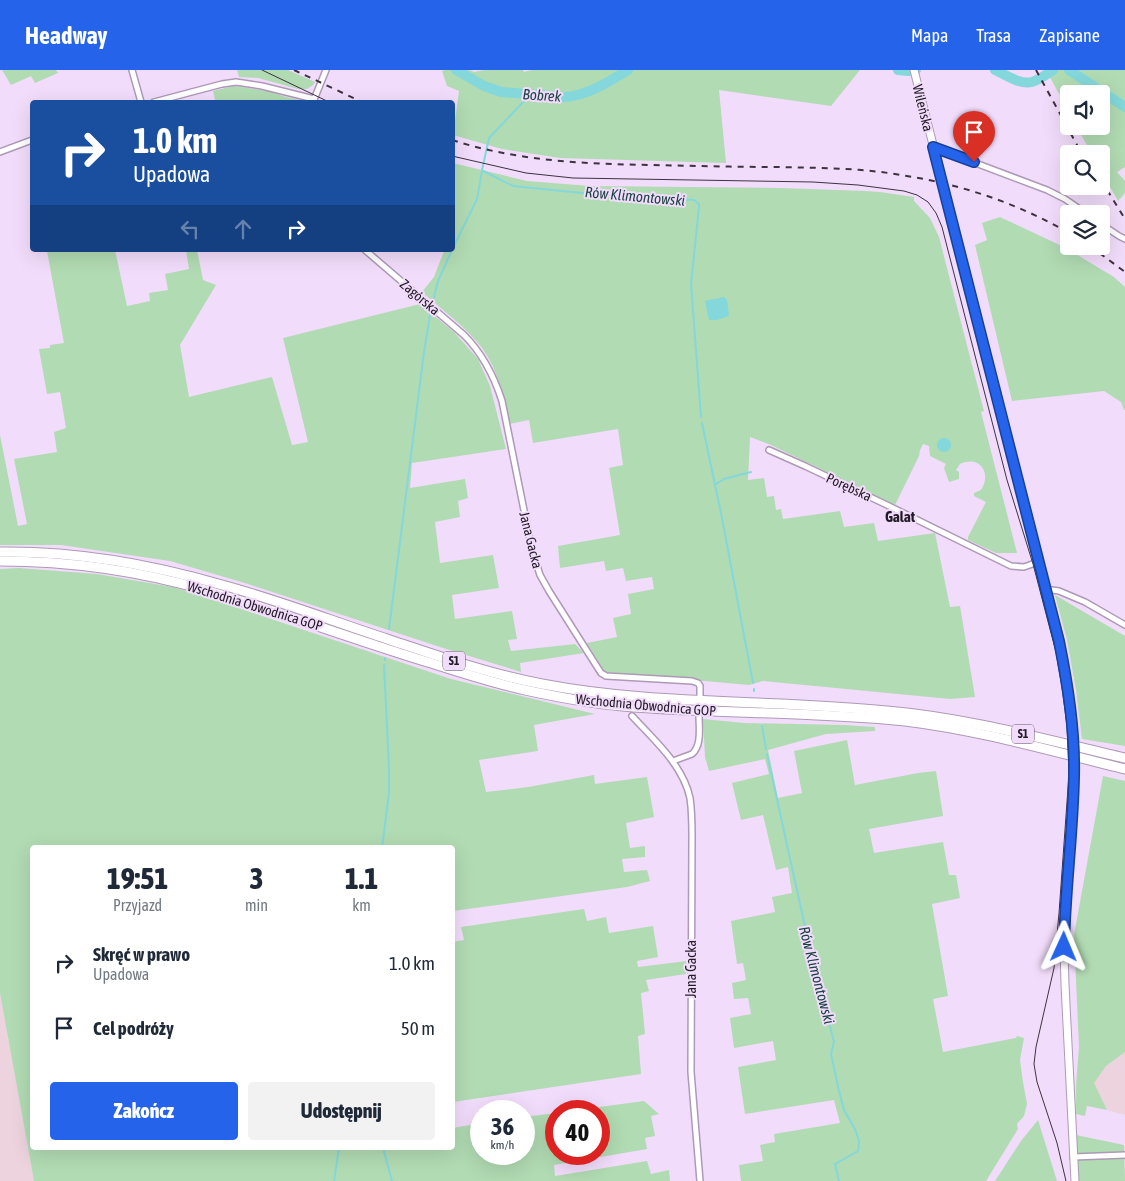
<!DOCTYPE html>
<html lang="pl">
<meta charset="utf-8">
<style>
:root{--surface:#fff;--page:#f2f2f3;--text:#1f2937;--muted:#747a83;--accent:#2563eb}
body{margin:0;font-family:"Asap Condensed",sans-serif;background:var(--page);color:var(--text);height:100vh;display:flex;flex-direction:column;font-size:19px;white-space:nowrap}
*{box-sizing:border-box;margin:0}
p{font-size:16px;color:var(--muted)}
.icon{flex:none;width:28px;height:28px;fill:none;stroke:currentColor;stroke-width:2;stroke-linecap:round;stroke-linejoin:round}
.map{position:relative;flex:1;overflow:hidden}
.drawer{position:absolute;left:30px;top:775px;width:425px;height:305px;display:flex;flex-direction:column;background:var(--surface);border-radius:5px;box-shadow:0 5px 20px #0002}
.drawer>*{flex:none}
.hud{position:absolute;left:30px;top:30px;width:425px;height:152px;border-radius:5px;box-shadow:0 5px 20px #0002;background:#1a4fa0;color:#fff;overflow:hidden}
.buttons{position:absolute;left:1060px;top:15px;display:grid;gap:10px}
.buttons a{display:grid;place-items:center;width:50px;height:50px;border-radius:5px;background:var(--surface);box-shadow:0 5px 20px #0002;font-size:25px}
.speed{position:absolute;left:470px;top:1030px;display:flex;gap:10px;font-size:25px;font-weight:700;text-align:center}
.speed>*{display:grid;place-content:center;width:65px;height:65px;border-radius:50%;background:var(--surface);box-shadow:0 5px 20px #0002;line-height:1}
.speed small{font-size:12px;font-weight:400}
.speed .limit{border:8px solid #d22;background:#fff;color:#111}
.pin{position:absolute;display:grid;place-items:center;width:42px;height:42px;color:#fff;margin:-51px -21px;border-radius:50% 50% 50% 0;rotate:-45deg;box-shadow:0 0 5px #0007}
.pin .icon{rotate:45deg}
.me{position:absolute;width:55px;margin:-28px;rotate:1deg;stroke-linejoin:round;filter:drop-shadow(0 0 4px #0008)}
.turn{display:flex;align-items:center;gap:18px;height:105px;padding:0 20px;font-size:22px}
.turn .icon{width:65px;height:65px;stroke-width:2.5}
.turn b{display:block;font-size:35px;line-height:42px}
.lanes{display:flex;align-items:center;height:48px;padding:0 20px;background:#0003;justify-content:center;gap:25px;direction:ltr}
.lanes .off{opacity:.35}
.eta{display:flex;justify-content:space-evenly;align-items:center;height:85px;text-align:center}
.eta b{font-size:30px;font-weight:800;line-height:35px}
.button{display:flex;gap:10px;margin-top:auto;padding:10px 20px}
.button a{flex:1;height:58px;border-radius:5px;background:var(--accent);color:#fff;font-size:20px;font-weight:800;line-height:58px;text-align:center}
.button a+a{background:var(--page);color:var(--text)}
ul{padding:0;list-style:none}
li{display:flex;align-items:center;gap:15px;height:65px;padding:0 20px}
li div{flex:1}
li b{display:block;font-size:19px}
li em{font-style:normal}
header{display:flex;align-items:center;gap:30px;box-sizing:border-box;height:70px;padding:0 25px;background:var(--accent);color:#fff}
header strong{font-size:24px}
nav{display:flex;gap:28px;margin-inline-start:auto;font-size:18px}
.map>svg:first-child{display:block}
</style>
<header>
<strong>Headway</strong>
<nav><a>Mapa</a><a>Trasa</a><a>Zapisane</a></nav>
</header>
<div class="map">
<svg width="1125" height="1111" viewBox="0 0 1125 1111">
<rect width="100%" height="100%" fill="#f2dcfb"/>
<g fill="#ecd3dd">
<path d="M0 923 34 1111H0Z"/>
<path d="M1125 982V1045L1107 1040 1093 1013 1106 996Z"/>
</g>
<g fill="#b1dbb3">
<path d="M0 0H56L58 3 35 13 31 6 11 15 2 0Z"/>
<path d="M237 0H288L315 12 313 15 307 19H298L258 8 239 7Z"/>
<path d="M445 0H470L474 2 484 0H523L524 2 531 0H860L831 36 719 20 726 93 560 88 502 79 453 65 459 21 447 16 442 1Z"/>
<path d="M1046 0H1125V97L1117 102 1125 111V123L1118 131 1101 101V84H1092L1076 56H1101V24H1069V42Z"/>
<path d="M234 16 268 21 286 27 304 31 307 32H217L215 30 213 21Z"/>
<path d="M453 93 527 111 590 116 782 118 865 121 880 122 914 127V131L930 148 939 167 984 341 981 342 1017 483H996L968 470V467L986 432 974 426V423L981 420C992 403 980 385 960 394L956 400 959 402V409L949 412 944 398 946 394 930 386 929 376 923 374 920 380 919 386 895 435 771 375 750 367 748 410 764 408 767 427 774 426 776 440 781 439 783 449 840 441 844 457 874 453 878 471 935 463 950 537 960 536 975 627 950 629 763 611 749 615 605 602 587 573 617 567 613 548 631 544 628 524 654 519 652 507 626 511 623 498 606 501 604 491 560 498 558 476 620 465 609 398 623 395 618 359 533 373 529 350 509 354C504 327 498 300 482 278 466 257 441 239 422 222L434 207 444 181 442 180H452Z"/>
<path d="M1000 147 1064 177 1114 207 1125 217V340H1124L1121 332 1104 321 1012 331 975 175 987 170 982 153Z"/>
<path d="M52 180H115L127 236 150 231 149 223 168 220 165 204 189 199 186 180H197L203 210 216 215 180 275 189 327 272 307 292 375 308 372 283 268 420 234 455 263 478 289 490 316 506 379 412 393 410 418 465 409 468 428 458 431 460 447 435 452 440 493 493 485 499 518 452 525 455 549 512 541 517 569 508 570 511 581 575 574 584 583 520 593 521 602 443 578 248 514 170 491 61 475H0V365L18 456 27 454 14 389 57 382 54 362 66 358 60 322 47 324 39 279 50 278V275L64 273 47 181Z"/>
<path d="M19 498 97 504 173 517 244 540 451 609 595 644 534 655 538 681 479 690 486 722 528 717 594 705 595 714 647 707 654 747 626 753 630 778 645 776V787L622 789 624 802 647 800 650 811 627 817 453 841 452 778H32V1078H452L453 1058 481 1053V1084H524V1047L556 1043V1084H599V1041H569L644 1031 659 1044 651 1046 655 1066 645 1068 647 1079 554 1095 555 1106 647 1091 651 1104 669 1100 670 1111H34L0 923V499Z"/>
<path d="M1055 525 1125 566V676L1082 669 1076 620 1067 570Z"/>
<path d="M703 649 744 653 844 655 875 657V661L826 664 768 680 778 728 802 723 794 681 847 670 855 715 918 703 936 701 943 746 869 759 874 783 943 772 949 805H956L960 828 932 834 948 926 933 929 943 982 1016 968 1017 966 1024 968 1020 990 1023 1012 1027 1034 1024 1046 1017 1054 1018 1059 986 1111H741L739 1095 763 1091 760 1075 775 1072 774 1064 840 1053 834 1030 745 1044 738 997 776 990 773 971 734 978 730 948 751 944 748 928 734 929 732 913 746 910 743 893 737 894 731 851 775 842 772 827 792 823 788 797 776 800 763 745 741 750 732 713 769 704 765 689 709 701 705 687Z"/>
<path d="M1103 706 1125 711V982L1106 996 1094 1013 1107 1040 1087 1036 1085 1046 1076 1044V1015L1079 977 1074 865Z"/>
<path d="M584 839 587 851 606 847 609 863 653 856 658 887 637 891 638 897 687 891 686 904 646 910 649 921 641 923 645 964 638 966 641 1004 453 1032 452 872 464 870 461 857Z"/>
<path d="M1038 1050 1057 1111H995L1021 1071Z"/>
<path d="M1076 1065 1124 1075 1125 1111H1079Z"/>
</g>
<g fill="#84d7da">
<path d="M724 227 727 230 729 246 717 250H709L705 231Z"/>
<circle cx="944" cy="375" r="7"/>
</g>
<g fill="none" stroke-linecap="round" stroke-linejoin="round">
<g stroke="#84d7da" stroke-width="2">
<path d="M529 24 527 28 489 68 482 100 485 102 513 116 592 124 694 130 699 134V137L691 214 701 347"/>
<path d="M452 180 477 129 482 101"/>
<path d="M432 235 438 211 452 180"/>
<path d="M702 353 722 448 753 613"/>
<path d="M716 414 724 409 751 402"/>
<path d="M389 559 424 282 431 239"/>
<path d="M385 590V588"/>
<path d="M754 619V621"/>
<path d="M762 656 766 679"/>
<path d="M767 684 806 861 815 912 821 920 834 972 831 984 839 1021 844 1040 855 1059 859 1071 858 1081 835 1094 839 1111"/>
<path d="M382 778 389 723V698L384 595"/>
<path d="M383 1078 392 1111"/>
<path d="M334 1111 339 1078"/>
</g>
<g stroke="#84d7da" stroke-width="10">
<path d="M456 0 484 16 501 22 565 27C589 25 608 12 628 0"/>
<path d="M898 0 908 1 916 0"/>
<path d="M995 0C1006 5 1020 15 1032 12 1039 10 1047 4 1053 0"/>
<path d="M1069 0 1125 37"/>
</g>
<defs>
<g id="street">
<path d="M132 0 141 32"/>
<path d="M154 32 222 14 236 12 262 16 314 29"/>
<path d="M313 32 326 0"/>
<path d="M933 77 1047 120 1065 129 1087 144"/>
<path d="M0 82 32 70"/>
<path d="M1101 154 1119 166 1125 169"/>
<path d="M365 180 464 265C483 284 494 306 502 331L532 480 540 505 549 521 601 603 606 606 692 611 698 613 700 616V626"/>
<path d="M769 380 805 396 889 436 1011 496 1024 497 1038 492"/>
<path d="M1046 521 1052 520 1059 521 1085 532 1125 555"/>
<path d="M632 646C654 670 683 695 690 728 692 741 692 754 692 767L691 1002 700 1111"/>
<path d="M673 691 692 684C702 675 699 658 699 646"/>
<path d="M1073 1087 1125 1085"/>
</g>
<g id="secondary">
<path d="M914 0 1059 571 1066 605 1073 656"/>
<path d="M1074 706 1066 824 1064 877 1065 915 1075 1111"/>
</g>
<g id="highway">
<path d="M0 482C75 481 150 494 222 515 278 530 332 551 387 569 438 586 489 604 542 614 656 636 772 629 887 641 968 648 1047 670 1125 688"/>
<path d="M0 491C69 491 139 501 205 520 281 542 355 570 431 593 462 603 493 613 525 620 557 627 589 633 622 636 716 644 811 641 905 651 979 660 1052 681 1125 699"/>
</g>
</defs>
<use href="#street" stroke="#ae99b7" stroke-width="8"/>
<use href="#secondary" stroke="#ae99b7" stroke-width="9"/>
<use href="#highway" stroke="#ae99b7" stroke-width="11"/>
<use href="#street" stroke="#fff" stroke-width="5"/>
<use href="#secondary" stroke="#fff" stroke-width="7"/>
<use href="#highway" stroke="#fff" stroke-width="9"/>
<g stroke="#3d3340" stroke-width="1">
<path d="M262 0 329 32"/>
<path d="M452 86 526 103 573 108 813 112 858 115 904 121 917 125 928 132 936 143 942 157 1007 410 1033 494 1056 582 1062 617 1067 656 1069 704 1059 843 1054 898 1036 977 1034 994 1037 1012 1057 1073 1066 1111"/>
</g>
<g stroke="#3d3340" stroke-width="2" stroke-dasharray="6 6" stroke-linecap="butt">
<path d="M294 0 362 32"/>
<path d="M1036 0 1082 84"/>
<path d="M452 70C517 91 584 94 651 95 694 96 737 97 780 97 821 98 861 98 901 105 960 114 1017 133 1069 163"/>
<path d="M1101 110 1125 149"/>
<path d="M1090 176 1125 202"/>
</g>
<defs>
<path id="secondary-bridge" d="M1073 656 1074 706"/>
</defs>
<use href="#secondary-bridge" stroke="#ae99b7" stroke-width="9" stroke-linecap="butt"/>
<use href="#secondary-bridge" stroke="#fff" stroke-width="7"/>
</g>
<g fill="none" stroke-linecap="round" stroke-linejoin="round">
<defs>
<path id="route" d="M974 92 933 77 1059 571C1068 616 1075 660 1074 706 1073 763 1065 820 1064 877"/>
</defs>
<use href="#route" stroke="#184099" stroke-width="12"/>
<use href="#route" stroke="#2563eb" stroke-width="9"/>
</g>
<g text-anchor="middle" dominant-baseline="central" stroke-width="4" stroke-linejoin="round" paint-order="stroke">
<g fill="#f2dcfb" stroke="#605465" stroke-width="1">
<rect x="443" y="581.5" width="22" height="19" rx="4"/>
<rect x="1012" y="654.5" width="22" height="19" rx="4"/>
</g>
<g font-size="12" font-weight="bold" fill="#221a25">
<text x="454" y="591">S1</text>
<text x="1023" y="664">S1</text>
</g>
<g font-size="14" fill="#221a25" stroke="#f2dcfb">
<text transform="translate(923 38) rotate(76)">Wileńska</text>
<text transform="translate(420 227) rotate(40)">Zagórska</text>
<text transform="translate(849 417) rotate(25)">Porębska</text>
<text transform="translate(531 470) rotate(76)">Jana Gacka</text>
<text transform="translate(255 536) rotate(17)">Wschodnia Obwodnica GOP</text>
<text transform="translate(646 635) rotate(5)">Wschodnia Obwodnica GOP</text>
<text transform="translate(691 899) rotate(-90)">Jana Gacka</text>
</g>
<g font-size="15" font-style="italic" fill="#1b4344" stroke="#f2dcfb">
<text transform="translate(542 25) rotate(4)">Bobrek</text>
<text transform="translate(635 126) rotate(5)">Rów Klimontowski</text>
<text transform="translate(817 905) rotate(75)">Rów Klimontowski</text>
</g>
<g font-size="15" font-weight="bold" fill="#221a25" stroke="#f2dcfb">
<text x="900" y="446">Galat</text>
</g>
</g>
</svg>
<div class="buttons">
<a><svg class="icon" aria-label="sound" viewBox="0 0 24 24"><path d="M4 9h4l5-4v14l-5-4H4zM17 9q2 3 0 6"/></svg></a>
<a><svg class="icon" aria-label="search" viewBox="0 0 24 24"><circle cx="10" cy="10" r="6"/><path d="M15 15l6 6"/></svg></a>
<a><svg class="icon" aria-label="layers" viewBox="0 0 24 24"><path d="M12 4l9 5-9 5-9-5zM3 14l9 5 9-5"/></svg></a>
</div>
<div class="speed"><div>36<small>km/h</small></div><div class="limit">40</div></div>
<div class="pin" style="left:974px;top:92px;background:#d93025"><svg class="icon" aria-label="arrive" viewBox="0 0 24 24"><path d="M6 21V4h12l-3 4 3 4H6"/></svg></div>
<svg class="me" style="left:1064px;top:877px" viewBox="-20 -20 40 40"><path d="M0-17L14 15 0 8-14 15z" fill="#2563eb" stroke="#fff" stroke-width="4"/></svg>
<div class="hud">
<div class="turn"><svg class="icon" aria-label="right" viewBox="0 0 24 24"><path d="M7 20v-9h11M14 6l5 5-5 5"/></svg><div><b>1.0 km</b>Upadowa</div></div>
<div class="lanes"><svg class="icon off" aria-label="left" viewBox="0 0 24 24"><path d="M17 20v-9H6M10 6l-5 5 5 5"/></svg><svg class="icon off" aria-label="ahead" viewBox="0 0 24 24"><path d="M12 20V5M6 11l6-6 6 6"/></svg><svg class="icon" aria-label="right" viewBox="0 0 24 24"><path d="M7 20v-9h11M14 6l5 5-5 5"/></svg></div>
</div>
<section class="drawer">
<div class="eta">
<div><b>19:51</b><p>Przyjazd</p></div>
<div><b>3</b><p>min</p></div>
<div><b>1.1</b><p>km</p></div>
</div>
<ul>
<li><svg class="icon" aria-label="right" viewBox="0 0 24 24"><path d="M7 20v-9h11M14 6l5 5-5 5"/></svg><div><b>Skręć w prawo</b><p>Upadowa</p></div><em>1.0 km</em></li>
<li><svg class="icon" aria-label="arrive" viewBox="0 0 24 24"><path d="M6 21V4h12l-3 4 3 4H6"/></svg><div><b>Cel podróży</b></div><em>50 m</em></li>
</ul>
<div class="button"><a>Zakończ</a><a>Udostępnij</a></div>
</section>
</div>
